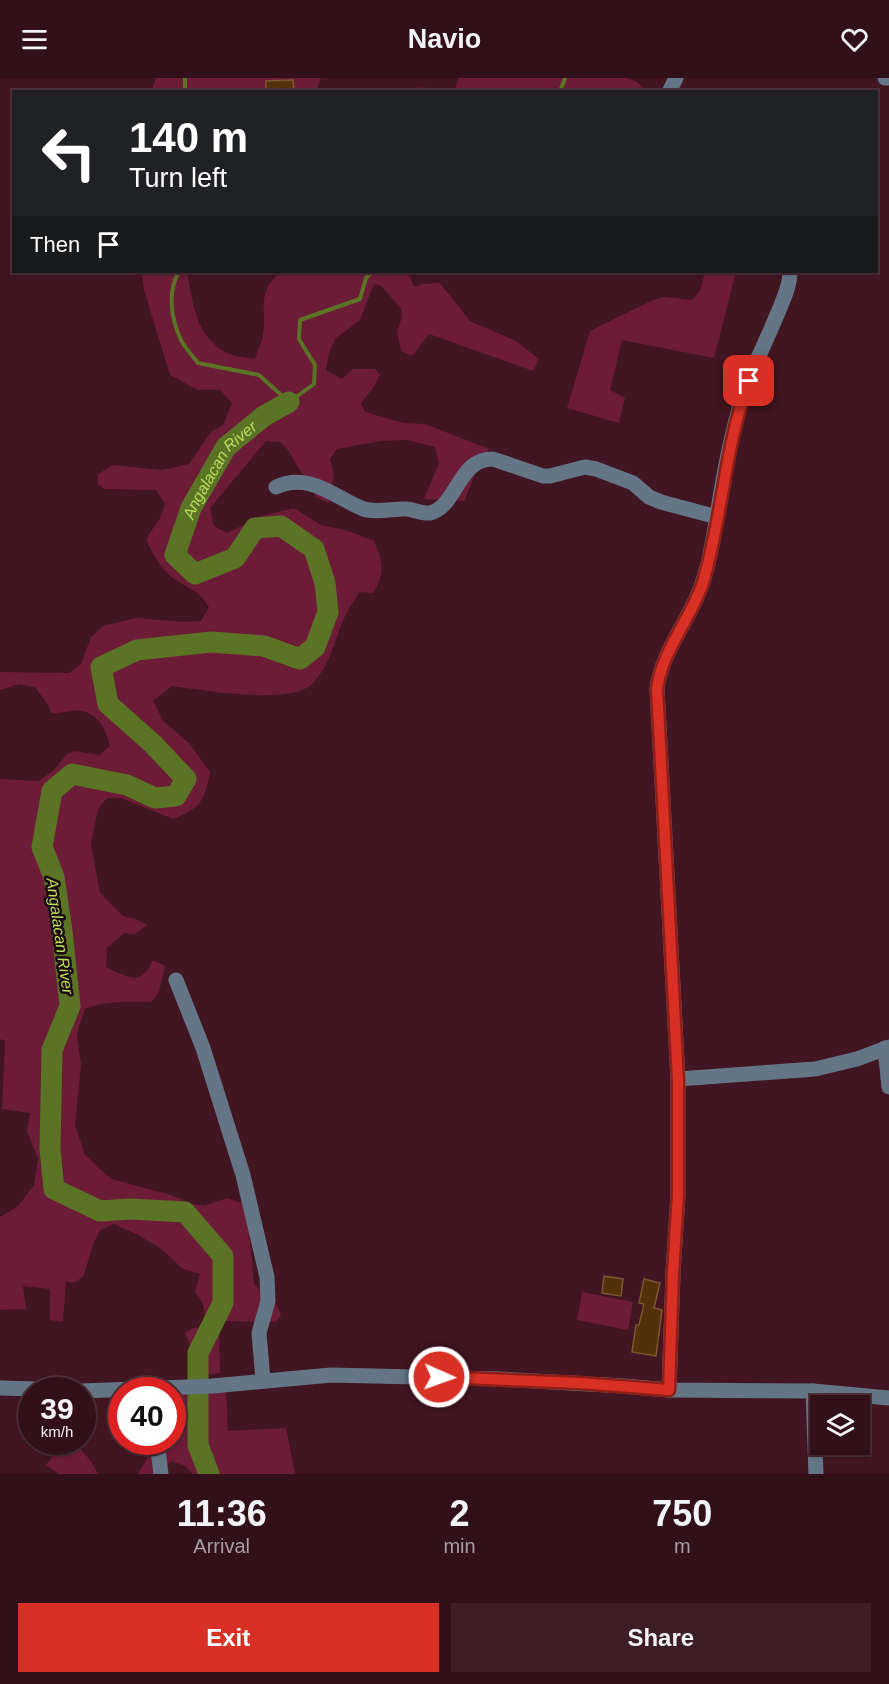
<!DOCTYPE html>
<style>
:root{--surface:#32101a;--page:#3d1e27;--text:#f1f3f6;--muted:#a89da2;--line:#4d3039;--accent:#d93025}
body{margin:0;font-family:Helvetica,sans-serif;background:var(--page);color:var(--text);height:100vh;display:flex;flex-direction:column;font-size:22px;white-space:nowrap}
*{box-sizing:border-box;margin:0}
p{font-size:20px;color:var(--muted)}
.icon{flex:none;width:33px;height:33px;fill:none;stroke:currentColor;stroke-width:2;stroke-linecap:round;stroke-linejoin:round}
.map{position:relative;height:1396px;overflow:hidden}
.details{display:flex;flex-direction:column;background:var(--surface);flex:1}
.details>*{flex:none}
.banner{position:absolute;left:12px;top:12px;width:866px;height:183px;border-radius:0px;box-shadow:0 2px 4px #0004,0 0 0 2px var(--line);background:#202124;color:#fff;overflow:hidden}
.controls{position:absolute;left:810px;top:1317px;display:grid;gap:12px}
.controls a{display:grid;place-items:center;width:60px;height:60px;border-radius:0px;background:var(--surface);box-shadow:0 2px 4px #0004,0 0 0 2px var(--line);font-size:30px}
.speed{position:absolute;left:18px;top:1299px;display:flex;gap:12px;font-size:30px;font-weight:700;text-align:center}
.speed>*{display:grid;place-content:center;width:78px;height:78px;border-radius:50%;background:var(--surface);box-shadow:0 2px 4px #0004,0 0 0 2px var(--line);line-height:1}
.speed small{font-size:15px;font-weight:400}
.speed .limit{border:9px solid #d22;background:#fff;color:#111}
.pin{position:absolute;display:grid;place-items:center;width:51px;height:51px;color:#fff;margin:-26px;border-radius:12px;box-shadow:0 3px 9px #0006}
.me{position:absolute;width:66px;margin:-33px;rotate:92deg;stroke-linejoin:round;filter:drop-shadow(0 0 4px #0008)}
.turn{display:flex;align-items:center;gap:21px;height:126px;padding:0 18px;font-size:27px}
.turn .icon{width:78px;height:78px;stroke-width:2.5}
.turn b{display:block;font-size:42px;line-height:51px}
.then{display:flex;align-items:center;height:57px;padding:0 18px;background:#0003;gap:12px;font-size:22px}
.eta{display:flex;justify-content:space-evenly;align-items:center;height:102px;text-align:center}
.eta b{font-size:36px;font-weight:600;line-height:42px}
.primary-button{display:flex;gap:12px;margin-top:auto;padding:12px 18px}
.primary-button a{flex:1;height:69px;border-radius:0px;background:var(--accent);color:#fff;font-size:24px;font-weight:600;line-height:69px;text-align:center}
.primary-button a+a{background:var(--page);color:var(--text)}
header{display:flex;justify-content:space-between;align-items:center;height:78px;padding:0 18px;background:var(--surface);font-size:27px;font-weight:600}
.map>svg:first-child{display:block}
</style>
<header><svg class="icon" aria-label="menu" viewBox="0 0 24 24"><path d="M4 6h16M4 12h16M4 18h16"/></svg>Navio<svg class="icon" aria-label="heart" viewBox="0 0 24 24"><path d="M12 20l-8-8c-3-5 5-10 8-4 3-6 11-1 8 4z"/></svg></header>
<div class="map">
<svg width="889" height="1396" viewBox="0 0 889 1396">
<rect width="100%" height="100%" fill="#421522"/>
<g fill="#6c1c37">
<path d="M156 0H321L316 13 151 14Z"/>
<path d="M459 0H627L637 4 646 13H402C419 6 436 12 455 11Z"/>
<path d="M142 194H187C193 225 195 258 227 275 235 279 247 279 255 281 257 273 262 265 263 257 267 232 256 215 280 194H408L414 209 423 206 440 205 470 243 516 263 539 281 533 293 429 256 412 278 401 273 397 254 402 239 401 231 382 208 374 206 360 242 335 261 329 275 326 292 342 301 353 291H375L380 297 373 310 361 325 365 334 404 345 425 346 489 371 479 387 464 423 424 421 439 385 435 369 407 362 380 363 337 371 330 381 334 397 329 425 316 419 288 372 280 364 266 363 210 430 214 448 227 455 262 438 294 430 321 447 348 453 374 463C383 484 386 494 373 515L359 514C354 524 347 533 343 543 334 564 330 587 313 605 293 628 202 612 172 608L153 623 163 643 189 665 210 694C204 723 202 730 173 741L121 720H107L98 731 91 766 100 815 123 838 138 842 147 847 135 856 124 855 107 870 106 889C128 899 140 910 153 882L165 888 159 914 151 924C128 924 107 922 85 931L79 948 77 959 81 987 75 1047 85 1077 111 1101 171 1117 189 1125 204 1128 227 1120 242 1125 247 1131 254 1206 277 1228 281 1237 276 1244 219 1243 220 1295 194 1298 191 1269 185 1255 191 1251 199 1249 205 1239 203 1226 195 1213 200 1196 183 1191 160 1170 138 1157 114 1146 100 1152 94 1164 83 1199 73 1205 66 1203 63 1244 50 1242V1211L23 1208 26 1231 0 1232V1139L18 1128 34 1107 38 1081 27 1053 30 1035 2 1031 5 963 0 961V701L38 703 53 693 67 676 74 673 100 677 110 668C105 647 94 629 69 633 62 634 59 637 51 635L49 628 35 609 19 606 0 612V594L69 595 81 586 91 559 103 548 136 540 184 544 201 543 209 529C197 510 189 512 173 500 160 490 152 475 146 461L160 440 165 426 156 412 104 411 98 406V396L113 387 162 392 189 386 211 354 223 347 232 325 220 312H198L170 297 144 212Z"/>
<path d="M705 194H736L714 280 622 262 610 312 625 320 619 345 567 330 590 253 653 222 665 219 692 222 700 213Z"/>
<path d="M582 1214 633 1224 628 1252 577 1242Z"/>
<path d="M226 1312 228 1353 286 1350 295 1396H193L185 1388 171 1383 159 1396H138L157 1364H172L173 1317Z"/>
<path d="M75 1365 90 1382 98 1396H59L46 1387 59 1370Z"/>
</g>
<g fill="none" stroke-linecap="round" stroke-linejoin="round">
<g stroke="#5b7324" stroke-width="4">
<path d="M185 14V0"/>
<path d="M558 14 561 11 565 0"/>
<path d="M179 194C167 213 171 241 181 262 185 270 192 277 198 285L259 297 289 324 314 306 315 287 299 261 300 242 360 221 366 200 372 194"/>
</g>
<path stroke="#5b7324" stroke-width="21" id="s1" d="M209 1396 198 1367V1275L223 1225V1178L185 1134 130 1131 100 1133 54 1111 50 1071 52 972 70 928 62 853 54 799 42 769 52 713 72 696 127 707 155 720 176 718 186 701 153 666 108 626 101 589 137 572 211 564 264 568 300 581 315 569 328 534 325 505 314 471 281 448 255 450 235 480 195 496 175 477 191 430 226 369 264 338 289 324"/>
</g>
<g fill="#523008" stroke="#7c5732" stroke-width="1.5">
<path d="M293 2 294 14H266V3Z"/>
<path d="M604 1198 623 1201 621 1218 602 1215Z"/>
<path d="M644 1201 660 1205 654 1230 662 1232 656 1278 632 1274 636 1247H639L644 1226 639 1225Z"/>
</g>
<g fill="none" stroke-linecap="round" stroke-linejoin="round">
<g stroke="#647686" stroke-width="15">
<path d="M885 0H889"/>
<path d="M669 14 676 0"/>
<path d="M276 409C309 394 333 418 361 430 375 436 393 430 407 431 415 432 422 436 430 435 457 429 458 380 493 381L543 398H550L585 389 596 391 633 405 649 419 661 424 717 439"/>
<path d="M176 902 203 970 243 1097 267 1199 268 1223 259 1255 263 1302"/>
<path d="M885 970 889 1009"/>
<path d="M678 1001 815 991 857 981 889 969"/>
<path d="M0 1310 73 1312"/>
<path d="M669 1312 673 1195 678 1117V1001L657 611C662 571 692 540 703 503 711 480 714 456 718 432 724 394 731 357 742 321 752 290 767 262 779 232 784 220 790 207 790 194"/>
<path d="M82 1313 212 1308 331 1297 499 1301 624 1308 669 1312 813 1313 889 1320"/>
<path d="M813 1313 816 1396"/>
<path d="M157 1364 161 1396"/>
</g>
</g>
<g fill="none" stroke-linecap="round" stroke-linejoin="round">
<defs>
<path id="route" d="M439 1299 579 1305 669 1312 673 1195 678 1117V1002L657 611C662 571 693 539 704 501 723 435 725 367 749 303"/>
</defs>
<use href="#route" stroke="#8d1f18" stroke-width="15"/>
<use href="#route" stroke="#d93025" stroke-width="10"/>
</g>
<g text-anchor="middle" dominant-baseline="central" stroke-width="5" stroke-linejoin="round" paint-order="stroke">
<g font-size="16" font-style="italic" fill="#b6df5b" stroke="#1c080e">
<text stroke="none"><textPath href="#s1" startOffset="1724">Angalacan River</textPath></text>
<text transform="translate(60 858) rotate(82)">Angalacan River</text>
</g>
</g>
</svg>
<div class="controls">
<a><svg class="icon" aria-label="layers" viewBox="0 0 24 24"><path d="M12 4l9 5-9 5-9-5zM3 14l9 5 9-5"/></svg></a>
</div>
<div class="speed"><div>39<small>km/h</small></div><div class="limit">40</div></div>
<div class="pin" style="left:749px;top:303px;background:#d93025"><svg class="icon" aria-label="arrive" viewBox="0 0 24 24"><path d="M6 21V4h12l-3 4 3 4H6"/></svg></div>
<svg class="me" style="left:439px;top:1299px" viewBox="-20 -20 40 40"><circle r="17" fill="#d93025" stroke="#fff" stroke-width="3"/><path d="M0-11L8 9 0 5-8 9z" fill="#fff"/></svg>
<div class="banner">
<div class="turn"><svg class="icon" aria-label="left" viewBox="0 0 24 24"><path d="M17 20v-9H6M10 6l-5 5 5 5"/></svg><div><b>140 m</b>Turn left</div></div>
<div class="then">Then<svg class="icon" aria-label="arrive" viewBox="0 0 24 24"><path d="M6 21V4h12l-3 4 3 4H6"/></svg></div>
</div>
</div>
<section class="details">
<div class="eta">
<div><b>11:36</b><p>Arrival</p></div>
<div><b>2</b><p>min</p></div>
<div><b>750</b><p>m</p></div>
</div>
<div class="primary-button"><a>Exit</a><a>Share</a></div>
</section>
